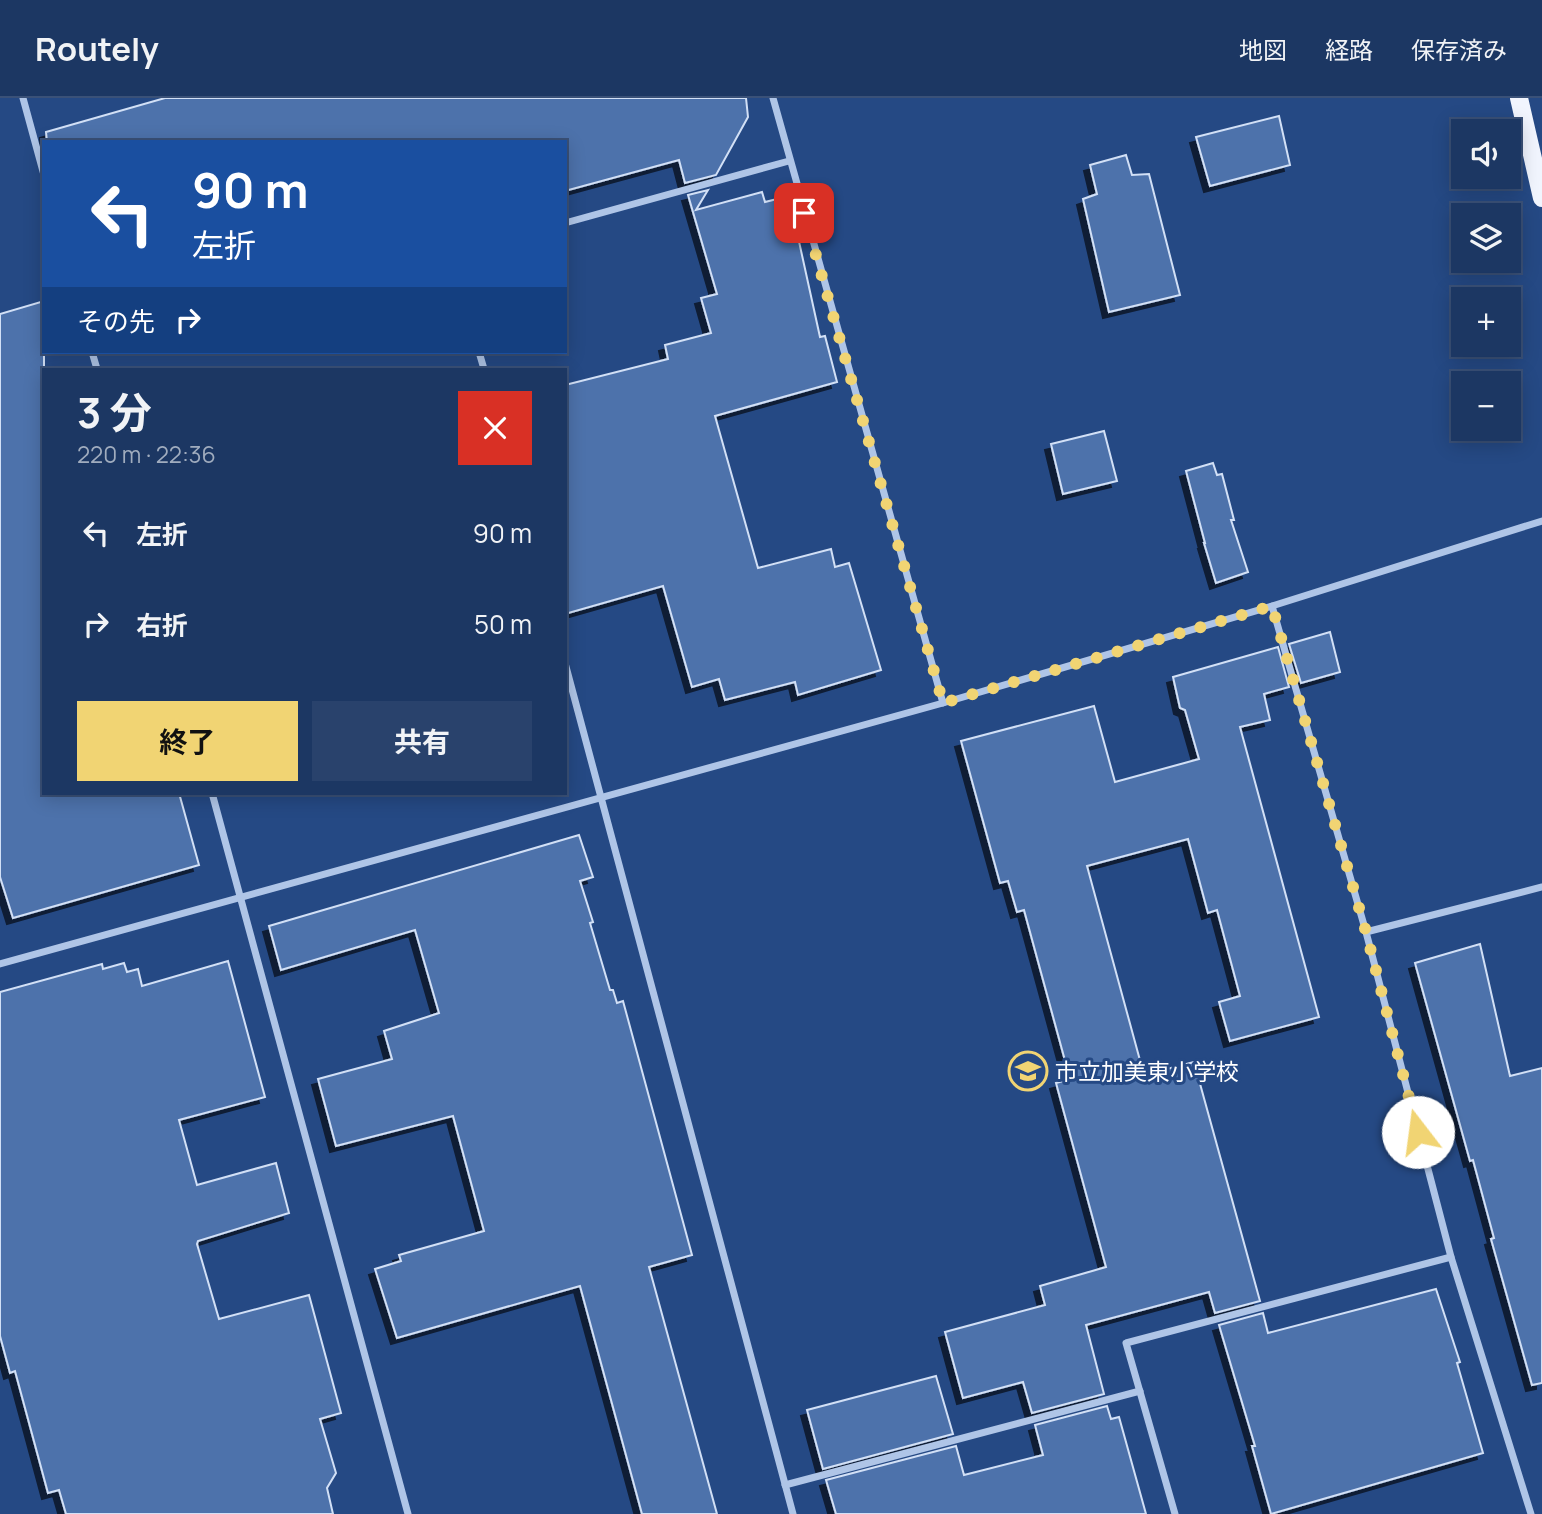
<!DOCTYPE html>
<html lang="ja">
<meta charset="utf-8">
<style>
:root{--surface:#1c3763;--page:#29426c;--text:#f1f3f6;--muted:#a0acbe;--line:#3a5178;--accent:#f1d473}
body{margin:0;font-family:Manrope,"Noto Sans JP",sans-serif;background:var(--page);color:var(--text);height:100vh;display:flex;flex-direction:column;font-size:26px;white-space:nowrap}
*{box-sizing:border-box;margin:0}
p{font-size:23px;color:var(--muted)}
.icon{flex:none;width:38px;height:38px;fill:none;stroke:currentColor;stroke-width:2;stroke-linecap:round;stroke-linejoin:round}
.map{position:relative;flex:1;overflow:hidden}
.details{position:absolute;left:42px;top:270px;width:525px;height:427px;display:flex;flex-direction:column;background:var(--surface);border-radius:0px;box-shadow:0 4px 18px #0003,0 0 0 2px var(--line)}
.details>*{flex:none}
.banner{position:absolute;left:42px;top:42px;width:525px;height:214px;border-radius:0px;box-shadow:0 4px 18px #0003,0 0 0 2px var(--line);background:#1a4fa0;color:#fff;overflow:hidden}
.tools{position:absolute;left:1451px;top:21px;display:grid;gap:14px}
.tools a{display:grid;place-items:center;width:70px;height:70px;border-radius:0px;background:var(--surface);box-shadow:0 4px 18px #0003,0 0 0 2px var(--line);font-size:35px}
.pin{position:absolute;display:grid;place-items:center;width:60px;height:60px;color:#fff;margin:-30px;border-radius:14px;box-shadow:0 4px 10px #0006}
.me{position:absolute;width:77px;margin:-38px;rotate:345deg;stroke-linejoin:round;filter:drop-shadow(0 0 5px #0008)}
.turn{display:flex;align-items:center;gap:24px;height:147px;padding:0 35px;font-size:32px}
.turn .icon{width:91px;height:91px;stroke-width:2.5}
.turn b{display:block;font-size:49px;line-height:60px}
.then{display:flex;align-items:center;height:66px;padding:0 35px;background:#0003;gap:14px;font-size:26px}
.round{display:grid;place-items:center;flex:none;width:74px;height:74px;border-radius:0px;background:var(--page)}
.head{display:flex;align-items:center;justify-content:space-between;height:119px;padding:0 35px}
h1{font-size:42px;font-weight:700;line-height:52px}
.button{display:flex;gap:14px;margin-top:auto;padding:14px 35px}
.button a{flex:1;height:80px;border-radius:0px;background:var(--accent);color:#111;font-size:28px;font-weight:700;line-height:80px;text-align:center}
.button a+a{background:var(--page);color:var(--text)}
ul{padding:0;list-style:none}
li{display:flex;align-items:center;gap:21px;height:91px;padding:0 35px}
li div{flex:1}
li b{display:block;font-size:26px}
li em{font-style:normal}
header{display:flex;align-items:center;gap:42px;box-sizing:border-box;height:98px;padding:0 35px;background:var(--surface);border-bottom:2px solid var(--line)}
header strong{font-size:33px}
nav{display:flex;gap:38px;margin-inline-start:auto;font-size:24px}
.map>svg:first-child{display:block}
</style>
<header>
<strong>Routely</strong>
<nav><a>地図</a><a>経路</a><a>保存済み</a></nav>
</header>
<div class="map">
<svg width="1542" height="1416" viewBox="0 0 1542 1416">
<defs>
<filter id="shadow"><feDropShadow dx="-6" dy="6" stdDeviation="0" flood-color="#0009"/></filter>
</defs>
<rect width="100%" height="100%" fill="#254984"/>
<g fill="#4e72ab" stroke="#d2e0f6" stroke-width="2" filter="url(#shadow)">
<path d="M165 0H746L748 19 716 77 685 85 679 62 565 93V44H47L46 34Z"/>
<path d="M1279 18 1290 67 1210 88 1196 39Z"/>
<path d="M1126 57 1132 77 1149 76 1180 197 1109 214 1083 101 1097 96 1090 67Z"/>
<path d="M708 92 696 112 762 94 765 104 789 98 820 239 825 238 837 284 715 318 758 470 831 451 835 469 849 465 881 572 798 597 795 584 725 602 719 581 692 589 663 488 565 516V287L668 261 665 247 711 235 701 200 717 196 688 97Z"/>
<path d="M44 203V695H179L199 767 13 820 0 779V216Z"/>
<path d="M1104 333 1117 383 1063 396 1051 346Z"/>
<path d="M1213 365 1217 377 1222 376 1234 422H1231L1248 474 1216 485 1204 445H1205L1186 373Z"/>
<path d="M1330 534 1340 574 1301 585 1289 546Z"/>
<path d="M1278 549 1289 589 1264 596 1270 622 1240 629 1319 919 1230 943 1219 904 1240 898 1217 812 1208 815 1188 741 1087 768 1144 977 1194 964 1260 1203 1215 1215 1209 1194 1086 1227 1104 1296 1032 1315 1023 1284 963 1300 945 1234 1045 1207 1040 1188 1106 1169 1056 985 1070 981 1024 812 1017 814 1008 783 1000 785 961 643 1094 608 1115 684 1199 661 1185 612 1180 610 1173 579Z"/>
<path d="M579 737 593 779 580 783 593 824 590 825 610 892H613L617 905 623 903 692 1157 649 1169 717 1416H642L580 1188 397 1240 375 1171 401 1163 399 1157 484 1133 453 1018 336 1048 318 981 392 961 384 933 439 915 415 832 281 872 269 828Z"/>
<path d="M1480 846 1510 978 1542 970V1285L1532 1287 1491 1141 1494 1140 1473 1062 1470 1063 1415 865Z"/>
<path d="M228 863 265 999 179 1022 197 1087 276 1065 289 1115 198 1143 197 1146 219 1221 309 1197 341 1315 320 1321 336 1375 327 1390 333 1416H66L59 1392 48 1395 15 1273 10 1275 0 1238V894L102 866 103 871 124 865 127 874 138 871 142 888Z"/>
<path d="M1436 1191 1460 1264 1457 1265 1483 1355 1271 1416 1252 1348H1255L1219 1227 1263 1215 1268 1235Z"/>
<path d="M936 1278 953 1336 823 1371 807 1312Z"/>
<path d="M1107 1308 1111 1321 1119 1319 1146 1416H836L826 1382 956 1348 964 1377 1043 1357 1035 1327Z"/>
</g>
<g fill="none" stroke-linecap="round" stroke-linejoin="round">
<g stroke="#afc5e7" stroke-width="7">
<path d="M23 0 44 77"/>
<path d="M773 0 943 605"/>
<path d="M565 125 789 63"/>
<path d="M92 254 97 271"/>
<path d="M479 254 484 271"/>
<path d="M1272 508 1366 834 1451 1159 1531 1416"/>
<path d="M565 565 793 1416"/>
<path d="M212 695 408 1416"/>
<path d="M1366 834 1542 789"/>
<path d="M0 866 943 605 1272 508 1542 423"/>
<path d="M785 1387 1140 1293"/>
<path d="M1175 1416 1126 1245 1451 1159"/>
</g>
<path stroke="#f1f5fe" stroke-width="18" d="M1519 0 1542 100"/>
</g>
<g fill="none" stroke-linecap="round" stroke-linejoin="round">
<path stroke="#f1d473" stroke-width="12" stroke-dasharray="0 21.6" d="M804 115 943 605 1272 508 1366 834 1418 1034"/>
</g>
<defs>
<symbol id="school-ring" viewBox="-11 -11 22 22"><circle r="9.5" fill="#254984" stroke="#f1d473" stroke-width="1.5"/><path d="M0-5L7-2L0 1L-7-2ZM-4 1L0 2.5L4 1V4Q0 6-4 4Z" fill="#f1d473"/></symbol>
</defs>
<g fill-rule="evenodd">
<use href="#school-ring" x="1006" y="951" width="44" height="44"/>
</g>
<g text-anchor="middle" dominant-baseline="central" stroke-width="6" stroke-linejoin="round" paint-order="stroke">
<g font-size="23" fill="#fff" stroke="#254984" text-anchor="start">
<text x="1055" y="973">市立加美東小学校</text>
</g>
</g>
</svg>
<div class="tools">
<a><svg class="icon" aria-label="sound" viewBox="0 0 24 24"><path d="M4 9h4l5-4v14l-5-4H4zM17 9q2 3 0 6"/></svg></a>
<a><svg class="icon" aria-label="layers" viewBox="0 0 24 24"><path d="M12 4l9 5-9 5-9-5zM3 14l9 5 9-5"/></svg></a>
<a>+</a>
<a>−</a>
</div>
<div class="pin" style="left:804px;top:115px;background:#d93025"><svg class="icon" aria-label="arrive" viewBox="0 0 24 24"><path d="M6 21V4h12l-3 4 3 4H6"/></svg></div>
<svg class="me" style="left:1418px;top:1034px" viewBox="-20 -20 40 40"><circle r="19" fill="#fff"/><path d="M0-13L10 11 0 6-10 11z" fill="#f1d473"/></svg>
<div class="banner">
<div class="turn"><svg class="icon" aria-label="left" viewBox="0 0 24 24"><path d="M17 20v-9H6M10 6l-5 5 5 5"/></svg><div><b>90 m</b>左折</div></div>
<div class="then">その先<svg class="icon" aria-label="right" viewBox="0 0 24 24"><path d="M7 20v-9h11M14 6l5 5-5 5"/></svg></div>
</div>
<section class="details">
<div class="head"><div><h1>3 分</h1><p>220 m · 22:36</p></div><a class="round" style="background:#d93025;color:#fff"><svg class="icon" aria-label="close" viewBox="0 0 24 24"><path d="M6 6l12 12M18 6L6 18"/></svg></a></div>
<ul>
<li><svg class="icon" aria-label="left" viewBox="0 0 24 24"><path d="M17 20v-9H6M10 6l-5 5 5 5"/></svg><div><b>左折</b></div><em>90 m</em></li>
<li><svg class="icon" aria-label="right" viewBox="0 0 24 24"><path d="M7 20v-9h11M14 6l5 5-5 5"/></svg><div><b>右折</b></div><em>50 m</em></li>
</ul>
<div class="button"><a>終了</a><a>共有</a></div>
</section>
</div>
